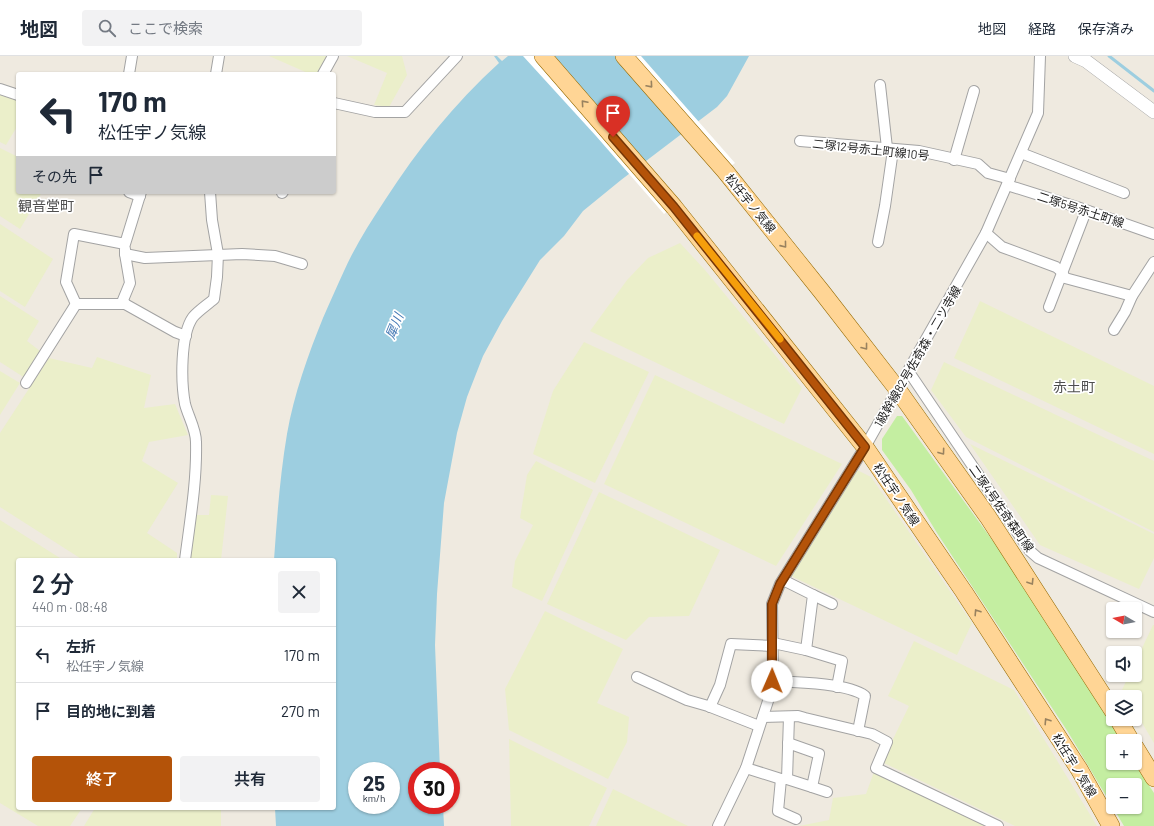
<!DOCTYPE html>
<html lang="ja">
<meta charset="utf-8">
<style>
:root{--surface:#fff;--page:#f2f2f3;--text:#1f2937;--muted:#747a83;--line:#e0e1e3;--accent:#b45309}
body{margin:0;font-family:Barlow,"Noto Sans JP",sans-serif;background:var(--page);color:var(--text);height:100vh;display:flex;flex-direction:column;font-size:15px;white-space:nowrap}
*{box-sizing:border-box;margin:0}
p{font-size:13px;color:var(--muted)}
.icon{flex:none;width:22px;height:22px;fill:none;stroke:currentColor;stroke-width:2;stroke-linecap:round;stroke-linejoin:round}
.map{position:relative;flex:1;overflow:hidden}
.panel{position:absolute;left:16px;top:502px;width:320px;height:252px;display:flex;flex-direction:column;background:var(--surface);border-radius:4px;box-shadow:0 1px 3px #0004}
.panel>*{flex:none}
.hud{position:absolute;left:16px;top:16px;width:320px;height:122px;border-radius:4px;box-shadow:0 1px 3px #0004;background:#fff;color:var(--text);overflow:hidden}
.needle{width:26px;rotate:280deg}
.buttons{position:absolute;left:1106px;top:546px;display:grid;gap:8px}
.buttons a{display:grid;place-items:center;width:36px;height:36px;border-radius:4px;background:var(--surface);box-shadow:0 1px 3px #0004;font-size:20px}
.speed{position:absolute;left:348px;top:706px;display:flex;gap:8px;font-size:20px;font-weight:700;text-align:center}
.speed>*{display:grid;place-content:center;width:52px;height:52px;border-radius:50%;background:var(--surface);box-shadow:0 1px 3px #0004;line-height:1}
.speed small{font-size:10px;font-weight:400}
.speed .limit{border:6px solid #d22;background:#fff;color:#111}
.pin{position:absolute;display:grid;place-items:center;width:34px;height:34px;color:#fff;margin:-41px -17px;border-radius:50% 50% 50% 0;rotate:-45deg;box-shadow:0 0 4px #0007}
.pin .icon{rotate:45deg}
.me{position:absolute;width:44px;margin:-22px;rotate:1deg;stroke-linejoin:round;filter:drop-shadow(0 0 3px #0008)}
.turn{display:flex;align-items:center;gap:14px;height:84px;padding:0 16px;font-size:18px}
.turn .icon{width:52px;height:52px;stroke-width:2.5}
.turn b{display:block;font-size:28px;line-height:34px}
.then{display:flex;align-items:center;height:38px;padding:0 16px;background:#0003;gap:8px;font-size:15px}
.round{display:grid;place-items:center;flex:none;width:42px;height:42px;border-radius:4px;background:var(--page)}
.overview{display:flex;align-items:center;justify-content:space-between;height:68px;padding:0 16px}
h1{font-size:24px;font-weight:600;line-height:30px}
.cta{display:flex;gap:8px;margin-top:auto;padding:8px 16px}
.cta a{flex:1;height:46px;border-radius:4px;background:var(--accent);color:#fff;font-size:16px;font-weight:600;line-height:46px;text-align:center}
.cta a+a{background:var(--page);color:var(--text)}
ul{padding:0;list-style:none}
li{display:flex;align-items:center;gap:12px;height:56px;padding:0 16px;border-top:1px solid var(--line)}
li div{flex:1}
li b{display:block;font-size:15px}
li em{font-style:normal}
header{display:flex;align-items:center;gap:24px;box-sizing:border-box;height:56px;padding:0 20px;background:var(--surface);border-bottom:1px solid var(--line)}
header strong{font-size:19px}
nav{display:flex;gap:22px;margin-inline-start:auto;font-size:14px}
.search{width:280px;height:36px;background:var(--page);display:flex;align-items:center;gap:10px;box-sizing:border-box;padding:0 14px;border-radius:4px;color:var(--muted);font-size:15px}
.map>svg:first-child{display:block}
</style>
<header>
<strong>地図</strong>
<div class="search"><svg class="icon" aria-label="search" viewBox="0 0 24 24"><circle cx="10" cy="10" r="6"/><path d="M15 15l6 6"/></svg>ここで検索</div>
<nav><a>地図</a><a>経路</a><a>保存済み</a></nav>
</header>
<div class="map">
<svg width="1154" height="770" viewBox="0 0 1154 770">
<rect width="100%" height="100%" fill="#efeae0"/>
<g fill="#ebefca">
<path d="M269 0H329L320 18H310Z"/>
<path d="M347 0H402L407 19 389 51 374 49 387 17Z"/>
<path d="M0 39 18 45V69L6 89 0 86Z"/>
<path d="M0 92 18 101V136H42L20 173 0 160Z"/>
<path d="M0 168 53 203 25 251 0 235Z"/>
<path d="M680 187 705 214 802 332 784 368 590 275 627 224 648 202Z"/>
<path d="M0 240 39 265 27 285 40 295 25 322 0 306Z"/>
<path d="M980 245 1154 330V398L954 302Z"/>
<path d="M584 286 649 316 595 427 533 398 553 335Z"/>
<path d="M97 301 151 319 144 352 175 348 188 379 149 386 142 405 178 427 147 477 177 497V504H83L0 451V377L49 302 92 312Z"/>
<path d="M944 306 1154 405V476L966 381 931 334Z"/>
<path d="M0 315 20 327 0 359Z"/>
<path d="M655 319 842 408 776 510 604 428Z"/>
<path d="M970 388 1154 478V502L1139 533 1040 489Z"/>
<path d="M536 405 593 434 542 545 512 531 515 505 533 469 520 462 527 419Z"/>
<path d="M855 413 871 421 972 567 957 599 791 520Z"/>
<path d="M599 436 720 494 689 560 649 561 626 584 547 548Z"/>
<path d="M211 439 228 440 221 504H190L195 459H209Z"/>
<path d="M0 464 63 504H18V752H82L70 770H38L0 747Z"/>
<path d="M545 555 623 593 597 647 629 661 627 686 608 723 509 674 505 633Z"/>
<path d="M1153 569H1154V687L1135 655V641H1126L1122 634 1129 619H1135V607Z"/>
<path d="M914 585 1014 634 1097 770H1015L882 706 909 650 888 640Z"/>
<path d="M509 683 607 732 589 770H511Z"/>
<path d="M875 713 990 770H799L829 764 833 742 866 738Z"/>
<path d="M613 733 688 770H596Z"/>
<path d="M95 752H221V770H84Z"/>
</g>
<path fill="#c4eea1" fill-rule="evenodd" d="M897 360H902L1019 521 1117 675 1122 685H1113V707H1134L1154 737V770H1124L1068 676 937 477 911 434 882 394V383ZM1113 729H1135V751H1113Z"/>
<path fill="#9dcee0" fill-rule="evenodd" d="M494 0H497L502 5 508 0H749L727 40 717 51 621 124 583 155 564 180 540 204 502 265 483 300 467 341 457 377 444 447 437 538 435 589 440 715H417V749H443L444 770H276L275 752H334V504H274C277 462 280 419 287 378 294 338 308 299 323 262 330 246 337 230 344 215 355 190 370 167 385 144 418 93 454 48 499 7ZM357 715H391V749H357Z"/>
<g fill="#fff">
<path d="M523 0H553L680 146 664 158 596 80Z"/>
<path d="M615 0H641L735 107 719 119 658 47Z"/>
</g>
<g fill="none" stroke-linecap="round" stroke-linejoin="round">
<path stroke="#9dcee0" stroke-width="3" d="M1109 0 1154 35"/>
<defs>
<g id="minor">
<path d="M129 18 132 0"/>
<path d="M216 18 219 0"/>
<path d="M323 18 333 0"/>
<path d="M880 29 887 92"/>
<path d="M0 33 18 39"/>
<path d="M334 47 375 56H405L457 0"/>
<path d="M800 85 919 95 978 108 988 117 1010 123"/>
<path d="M1021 97 1124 137"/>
<path d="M954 104 974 35"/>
<path d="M1007 129 1077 151 1154 178"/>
<path d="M129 136 140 140"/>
<path d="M282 137 283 136"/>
<path d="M986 177 1002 191 1056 211 1062 216 1065 222 1132 240"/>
<path d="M878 186 885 150 893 94"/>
<path d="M125 198 145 202 242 198 275 200 302 208"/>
<path d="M76 248 66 226 74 178 125 188 141 136"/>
<path d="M76 248H125L175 276 186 280"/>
<path d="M125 248 123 244 130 227 125 198V193"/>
<path d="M1049 251 1086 155"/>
<path d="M1114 274 1125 256 1132 240 1154 206"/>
<path d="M909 316 1030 495 1038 502 1154 556"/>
<path d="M26 327 76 248"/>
<path d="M185 504C190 465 197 425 196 386 196 373 188 360 185 348 181 327 180 279 193 261 198 255 207 249 214 243L217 221 218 198 212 164 210 136"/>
<path d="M783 524 813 539 806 594"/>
<path d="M813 539 832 548"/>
<path d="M773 587 806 594 842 605 837 631"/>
<path d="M637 621 687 644 708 650 759 670"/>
<path d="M772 625C794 626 848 627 865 640L858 675"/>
<path d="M710 651 720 629 731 588 773 590"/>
<path d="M763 661 798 660 805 662 872 678 887 686 876 712 998 770"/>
<path d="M746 712 781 723H787L789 661"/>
<path d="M781 723 778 755 796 763"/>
<path d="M787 723 812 731 819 698 788 687"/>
<path d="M812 731 827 736"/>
<path d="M718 770 746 712 769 642 773 622 772 548 780 528 865 391 986 177 1038 57 1040 0"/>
</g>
<path id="tertiary" d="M1075 0 1086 5 1154 56"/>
<g id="primary">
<path d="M543 0 674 151 865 391 964 536 1079 713 1111 770"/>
<path d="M624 0 725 115 822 236 898 334 988 461 1113 655"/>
<path d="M1118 663 1131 685"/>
<path d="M1135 691 1154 722"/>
</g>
</defs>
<use href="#minor" stroke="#a3a3a3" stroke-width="12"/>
<use href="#tertiary" stroke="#a3a3a3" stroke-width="14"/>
<use href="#primary" stroke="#946900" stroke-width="18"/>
<use href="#minor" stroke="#fff" stroke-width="10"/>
<use href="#tertiary" stroke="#fff" stroke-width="13"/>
<use href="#primary" stroke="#ffd595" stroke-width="17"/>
</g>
<defs><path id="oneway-chevron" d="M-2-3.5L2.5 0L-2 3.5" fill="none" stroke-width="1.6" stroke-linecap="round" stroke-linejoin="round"/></defs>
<g stroke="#99825f">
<use href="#oneway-chevron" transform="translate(650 29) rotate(49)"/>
<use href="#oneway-chevron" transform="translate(584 47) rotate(-131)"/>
<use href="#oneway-chevron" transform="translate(784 189) rotate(51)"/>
<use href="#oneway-chevron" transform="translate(865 291) rotate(52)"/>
<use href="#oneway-chevron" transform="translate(942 396) rotate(54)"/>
<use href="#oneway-chevron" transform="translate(1031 526) rotate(58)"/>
<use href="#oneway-chevron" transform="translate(977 556) rotate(-123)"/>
<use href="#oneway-chevron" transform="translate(1047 665) rotate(-123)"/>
</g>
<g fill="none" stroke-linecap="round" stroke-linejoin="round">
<defs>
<path id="route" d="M613 81 674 151 865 391 780 528 772 548V625"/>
</defs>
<use href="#route" stroke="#753606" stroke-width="10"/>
<use href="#route" stroke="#b45309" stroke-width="7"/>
<path stroke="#f59e0b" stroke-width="7" d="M697 180 780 283"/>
</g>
<g text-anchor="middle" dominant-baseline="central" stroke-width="3.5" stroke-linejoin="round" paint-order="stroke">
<g font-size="12" fill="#1c1c1c" stroke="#fff">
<text transform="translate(871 93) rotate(6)">二塚12号赤土町線10号</text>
<text transform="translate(751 147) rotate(51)">松任宇ノ気線</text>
<text transform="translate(1081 153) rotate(18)">二塚5号赤土町線</text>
<text transform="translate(917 300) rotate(-60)">1級幹線82号佐奇森・二ツ寺線</text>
<text transform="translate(897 438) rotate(56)">松任宇ノ気線</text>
<text transform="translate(1002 452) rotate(55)">二塚4号佐奇森町線</text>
<text transform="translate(1075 709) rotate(58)">松任宇ノ気線</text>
</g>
<g font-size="13" font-style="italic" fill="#4176b3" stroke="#fff">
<text transform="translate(394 270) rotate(-68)">犀川</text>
</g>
<g font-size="14" fill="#4f4f4f" stroke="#fff">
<text x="46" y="149">観音堂町</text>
<text x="1074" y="330">赤土町</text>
</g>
</g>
</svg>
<div class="buttons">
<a><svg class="needle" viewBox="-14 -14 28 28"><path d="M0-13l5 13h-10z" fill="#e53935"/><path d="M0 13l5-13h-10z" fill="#747a83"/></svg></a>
<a><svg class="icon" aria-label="sound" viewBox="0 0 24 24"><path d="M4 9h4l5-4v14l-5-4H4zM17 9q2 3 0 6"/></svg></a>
<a><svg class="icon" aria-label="layers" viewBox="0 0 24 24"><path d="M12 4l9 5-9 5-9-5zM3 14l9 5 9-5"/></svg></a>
<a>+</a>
<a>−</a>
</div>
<div class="speed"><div>25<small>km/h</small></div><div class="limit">30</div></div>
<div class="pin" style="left:613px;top:81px;background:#d93025"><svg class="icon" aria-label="arrive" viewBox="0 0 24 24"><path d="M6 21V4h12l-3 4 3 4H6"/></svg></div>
<svg class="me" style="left:772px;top:625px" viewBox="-20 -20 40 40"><circle r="19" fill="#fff"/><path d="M0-13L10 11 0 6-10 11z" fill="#b45309"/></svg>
<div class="hud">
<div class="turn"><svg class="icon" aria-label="left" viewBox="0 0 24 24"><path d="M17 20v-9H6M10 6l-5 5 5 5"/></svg><div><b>170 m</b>松任宇ノ気線</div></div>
<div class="then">その先<svg class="icon" aria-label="arrive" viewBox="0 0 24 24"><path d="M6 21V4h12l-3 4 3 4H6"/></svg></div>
</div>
<section class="panel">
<div class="overview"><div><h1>2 分</h1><p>440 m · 08:48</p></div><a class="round"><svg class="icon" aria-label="close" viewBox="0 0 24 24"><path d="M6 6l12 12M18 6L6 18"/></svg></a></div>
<ul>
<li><svg class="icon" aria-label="left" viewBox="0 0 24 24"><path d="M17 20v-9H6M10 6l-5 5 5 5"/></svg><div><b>左折</b><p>松任宇ノ気線</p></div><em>170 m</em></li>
<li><svg class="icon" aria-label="arrive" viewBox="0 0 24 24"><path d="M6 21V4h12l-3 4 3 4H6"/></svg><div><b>目的地に到着</b></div><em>270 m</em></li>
</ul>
<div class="cta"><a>終了</a><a>共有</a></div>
</section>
</div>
